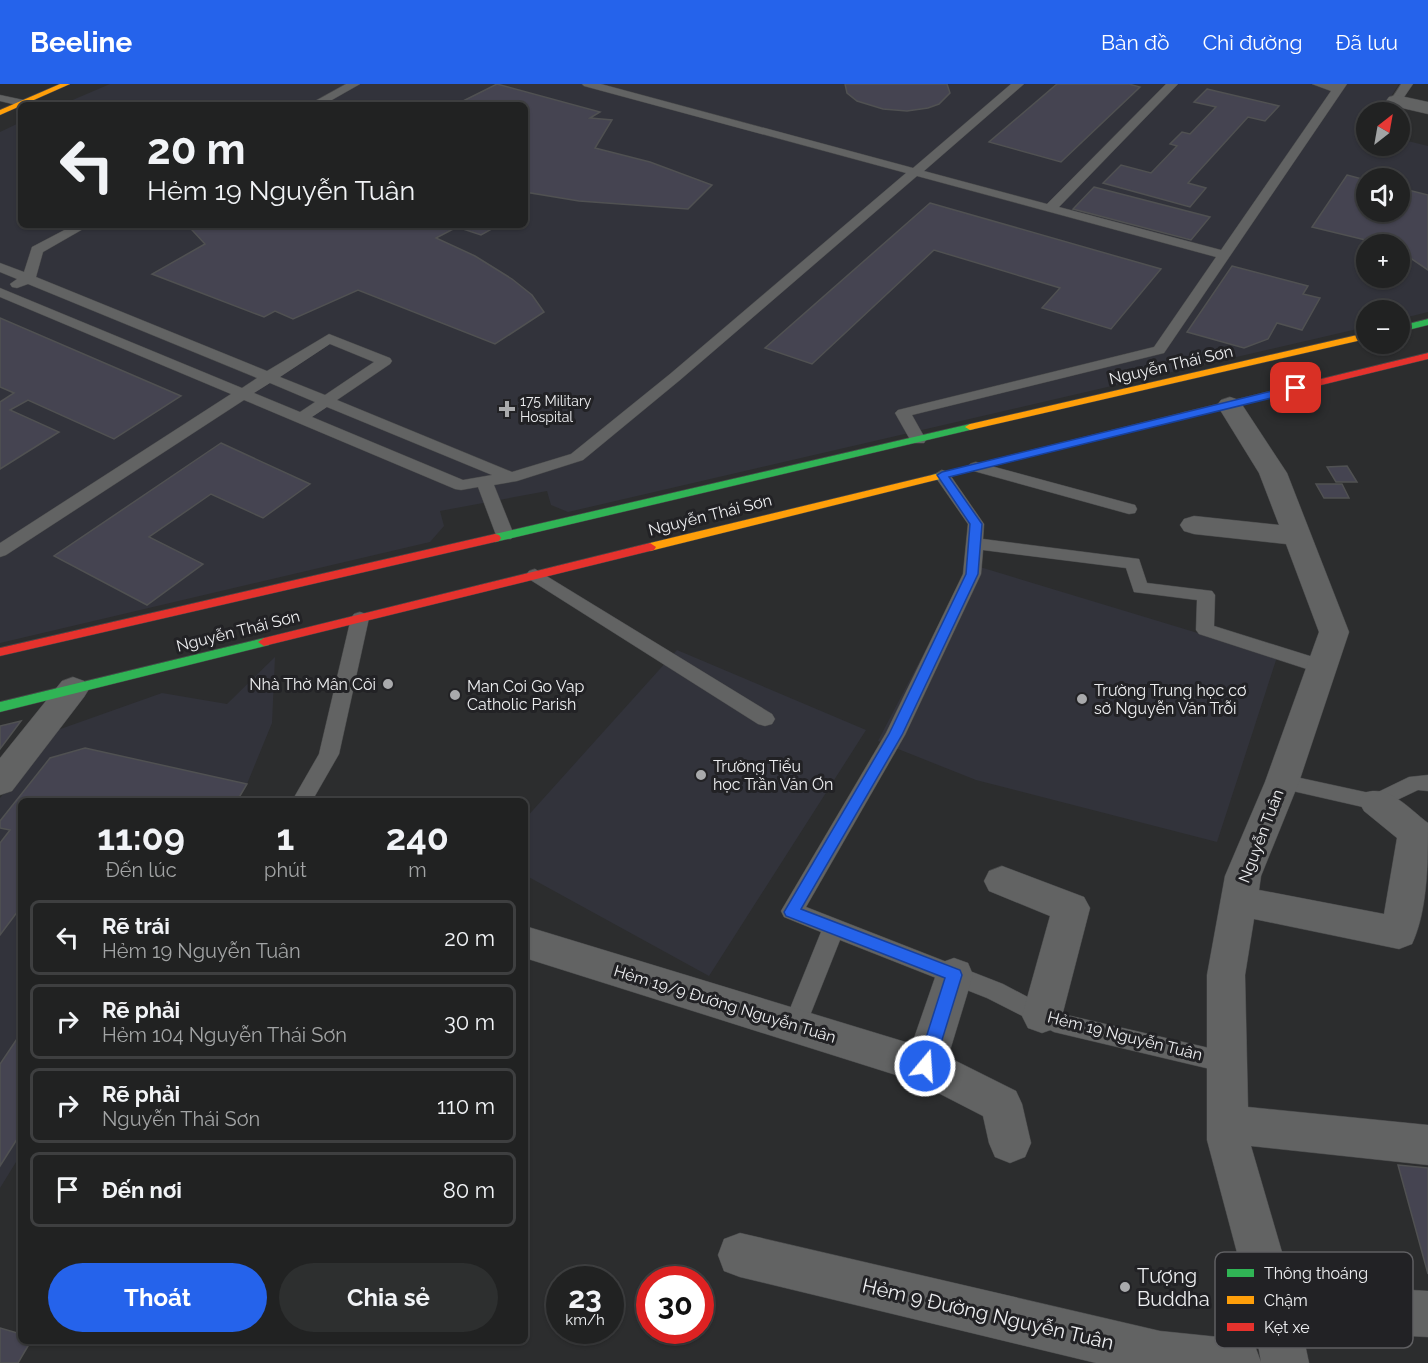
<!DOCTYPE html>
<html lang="vi">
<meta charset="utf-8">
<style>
:root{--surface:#212222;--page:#2d2f2f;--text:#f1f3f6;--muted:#a2a4a5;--line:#3e3f40;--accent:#2563eb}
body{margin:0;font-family:Raleway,sans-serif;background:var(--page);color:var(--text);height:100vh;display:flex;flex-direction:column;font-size:22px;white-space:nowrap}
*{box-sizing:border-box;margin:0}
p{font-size:20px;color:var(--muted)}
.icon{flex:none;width:33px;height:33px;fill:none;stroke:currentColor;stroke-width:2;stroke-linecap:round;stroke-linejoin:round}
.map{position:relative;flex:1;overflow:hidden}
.details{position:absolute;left:18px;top:714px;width:510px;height:546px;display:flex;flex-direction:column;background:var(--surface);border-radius:9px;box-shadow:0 2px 4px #0004,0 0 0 2px var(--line)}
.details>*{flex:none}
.hud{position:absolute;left:18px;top:18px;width:510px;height:126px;border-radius:9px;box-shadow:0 2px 4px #0004,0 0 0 2px var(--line);background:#212222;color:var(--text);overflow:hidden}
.needle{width:39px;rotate:31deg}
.buttons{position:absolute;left:1356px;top:18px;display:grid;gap:12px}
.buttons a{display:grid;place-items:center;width:54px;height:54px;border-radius:50%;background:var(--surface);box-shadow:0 2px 4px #0004,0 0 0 2px var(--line);font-size:30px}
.speed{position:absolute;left:546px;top:1182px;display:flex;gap:12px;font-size:30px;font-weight:700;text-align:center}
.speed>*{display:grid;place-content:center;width:78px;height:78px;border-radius:50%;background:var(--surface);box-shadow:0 2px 4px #0004,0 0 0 2px var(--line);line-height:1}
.speed small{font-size:15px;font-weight:400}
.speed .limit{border:9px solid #d22;background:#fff;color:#111}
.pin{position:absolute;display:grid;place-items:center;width:51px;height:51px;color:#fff;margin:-26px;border-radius:12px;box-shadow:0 3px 9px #0006}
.me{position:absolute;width:66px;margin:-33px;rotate:18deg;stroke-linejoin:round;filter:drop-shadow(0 0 4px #0008)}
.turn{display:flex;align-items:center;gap:21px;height:126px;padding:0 30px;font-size:27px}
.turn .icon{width:78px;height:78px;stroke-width:2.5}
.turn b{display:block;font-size:42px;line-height:51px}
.eta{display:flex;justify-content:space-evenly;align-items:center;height:102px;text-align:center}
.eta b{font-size:36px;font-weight:700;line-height:42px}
.button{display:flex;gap:12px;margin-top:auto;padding:12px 30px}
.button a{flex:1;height:69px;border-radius:36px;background:var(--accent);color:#fff;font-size:24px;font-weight:700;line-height:69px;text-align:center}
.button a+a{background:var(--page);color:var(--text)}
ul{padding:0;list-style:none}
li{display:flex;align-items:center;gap:18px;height:75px;margin:0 12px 9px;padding:0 18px;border:3px solid var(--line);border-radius:9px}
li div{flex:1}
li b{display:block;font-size:22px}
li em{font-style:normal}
header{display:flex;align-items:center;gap:36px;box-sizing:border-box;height:84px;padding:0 30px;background:var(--accent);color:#fff}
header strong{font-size:28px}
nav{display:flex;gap:33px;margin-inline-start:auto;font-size:21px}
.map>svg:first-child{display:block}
</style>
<header>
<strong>Beeline</strong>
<nav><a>Bản đồ</a><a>Chỉ đường</a><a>Đã lưu</a></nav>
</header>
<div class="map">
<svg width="1428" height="1279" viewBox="0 0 1428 1279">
<rect width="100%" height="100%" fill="#2c2d2e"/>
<g fill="#32333b" fill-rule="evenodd">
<path d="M110 0H1399L1381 28H1366V62H1400V55L1428 62V228L1400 235V226H1366V243L568 428 551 421 547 407 440 427 444 442 430 458 0 559V48L21 38V141H525V21H61ZM1366 94H1400V128H1366ZM1366 160H1400V194H1366Z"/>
<path d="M970 480 1277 573 1217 758 976 696 878 657Z"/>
<path d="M677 566 866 646 709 892 525 791V735Z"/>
<path d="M275 573 272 639 247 700 237 717H21V1070L0 1104V714L52 648 162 609 227 620Z"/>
</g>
<g fill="#454451" stroke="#505152" stroke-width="1.5">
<path d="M497 0 600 28 590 34 612 36 595 64 650 78 712 101 688 125 579 117 525 108V21H455Z"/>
<path d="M845 0H947L950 9 939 20 928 24 907 27 883 25 857 17 847 9Z"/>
<path d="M1057 0H1129L1140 3 1061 78 989 58Z"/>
<path d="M1207 5 1279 22 1265 37 1248 33 1188 99 1206 104 1190 123 1103 99 1121 81 1151 89 1177 62 1170 60 1182 48 1190 50 1216 23 1194 18Z"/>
<path d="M1347 91 1366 96V128H1400V104L1428 111V186L1400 167V160H1382L1312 143Z"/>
<path d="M1094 103 1210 133 1191 156 1073 125Z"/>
<path d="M930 119 1161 185 1111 245 1042 224 1060 204 934 166 812 280 765 264Z"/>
<path d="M201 141H499L481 151 457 143 436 154 475 172 512 195 532 211 544 228 495 260 358 206 293 235 275 227 264 233 152 190 205 160 192 146Z"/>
<path d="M1232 182 1308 202 1303 210 1320 214 1302 246 1277 239 1268 255 1244 264 1187 248Z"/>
<path d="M0 234 181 312 114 355 28 316 10 326 59 348 0 385V318L14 309 0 303Z"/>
<path d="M221 359 310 400 263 434 211 410 149 453 203 480 147 521 54 472Z"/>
<path d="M1347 382 1357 398H1336L1327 383Z"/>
<path d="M1316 400H1342L1349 414H1324Z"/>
<path d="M21 637 0 665V642Z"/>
<path d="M85 664 247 700 237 717H21V823L0 851V759L10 746 0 744V737L50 674Z"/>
<path d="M21 949V1049L0 1082V980Z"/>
<path d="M1398 1081 1428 1084V1190Z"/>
<path d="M0 1244 21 1250V1257H31L18 1279H0Z"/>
</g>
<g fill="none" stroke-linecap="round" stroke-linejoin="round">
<defs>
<g id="lane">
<path d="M346 0H360L323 21H308Z"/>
<path d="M582 0H601L913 84 1011 0H1024L924 87 1047 120 1166 0H1178L1059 123 1221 166 1331 7 1312 0H1347L1164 269 912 331 926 356 924 359H912L895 329 898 326 1154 263 1216 173 917 92 680 296 583 376 517 397 494 401 514 451 511 455H499L496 451 478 403 461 406 455 405 244 316 6 471 0 473V459L231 310 0 213V204L242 304 257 294 28 200 17 204 12 203 10 200 17 195 0 188V179L24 188 32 163 74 141H90L43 168 36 193 267 287 329 250 390 274 392 277 390 280 337 316 512 388 571 370 670 290 906 89 584 2ZM330 260 374 278 325 311 280 293ZM270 299 315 318 300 328 254 309ZM327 323 492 391 463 396 312 333Z"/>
<path d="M1401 0H1413L1400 19H1392L1390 17Z"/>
<path d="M0 11 28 17 30 19 21 22 0 17Z"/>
<path d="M976 378 1135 421 1137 425 1135 429 1129 430 970 386 968 383 970 380Z"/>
<path d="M942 386 948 388 984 440 983 455 1139 475 1147 499 1212 507 1215 511 1214 542 1329 578 1331 583 1329 588 1322 590 1199 550 1196 546 1197 516 1134 508 1126 484 983 466 981 490 905 651 806 823 1003 900 1058 929 1235 970 1239 978 1235 986 1227 989 1054 948 987 914 840 856 803 949 795 952 787 949 783 942 821 848 784 833 781 827 886 649 963 490 968 440 934 391Z"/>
<path d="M535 485 772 630 775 635 772 640 765 642 758 640 529 495 526 491 529 487Z"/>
<path d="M360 528 366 530 369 534 339 670 312 717H292L319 670 351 534 354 530Z"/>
<path d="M1282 690 1374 710 1409 693 1428 691V707L1418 706 1376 726 1275 703 1272 698 1275 693Z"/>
</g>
<g id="street">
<path d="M1396 11 1428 18V30L1389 21 1386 17 1389 13Z"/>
<path d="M1230 313 1239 316 1287 389 1349 548 1299 698 1261 792 1259 806 1384 830 1397 754 1364 727 1359 718 1364 709C1389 700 1408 724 1428 739 1428 776 1428 826 1412 860L1399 865 1254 835 1245 891 1248 1023 1428 1041V1081L1251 1062 1291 1199 1428 1207V1253L1302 1246 1309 1279H1096L740 1193 724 1187 718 1171 724 1155 740 1149 1160 1247 1238 1255 1255 1262 1261 1278 1251 1221 1207 1056V891L1225 792 1265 698 1319 548 1286 460 1194 450 1184 447 1180 441 1184 435 1194 432 1279 441 1259 389 1217 321 1221 316Z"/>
<path d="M73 593 84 597 89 605 84 613 12 707 0 711V674L62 597Z"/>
<path d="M1002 782 1084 813 1090 824 1062 932 1056 944 1042 949 1028 944 1022 932 1050 832 989 807 984 797 989 787Z"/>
<path d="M525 842 912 960 940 879 954 874 968 879 973 891 948 973 1016 1007 1022 1020 1031 1059 1025 1073 1010 1079 995 1073 989 1059 983 1032 915 997 525 874Z"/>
</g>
<g id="fast">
<path d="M1428 235V241L1400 248V242Z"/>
<path d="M1186 328 1190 329V333L936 396 930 393 932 391Z"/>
<path d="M970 340 975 343 974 345 495 458 489 454 495 450Z"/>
<path d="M264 554 270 558 269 561 0 628V618Z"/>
</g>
<g id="slow">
<path d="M60 0H70L0 31V26Z"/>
<path d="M1366 249V255L970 346 965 343 970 340Z"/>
<path d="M936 390 942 393 940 395 650 467 644 463 650 459Z"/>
</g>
<g id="jam">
<path d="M1428 269V275L1186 334 1181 331 1182 329Z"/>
<path d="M495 450 499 451 501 454 499 457 0 572V564Z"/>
<path d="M650 459 656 463 654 466 264 562 258 558 264 554Z"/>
</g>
</defs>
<use href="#lane" stroke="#474849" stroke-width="1"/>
<use href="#street" stroke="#474849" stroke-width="1"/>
<use href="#fast" stroke="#474849" stroke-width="1"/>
<use href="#slow" stroke="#474849" stroke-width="1"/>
<use href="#jam" stroke="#474849" stroke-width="1"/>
<use href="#lane" fill="#626363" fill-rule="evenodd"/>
<use href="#street" fill="#626363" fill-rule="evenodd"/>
<use href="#fast" fill="#30b455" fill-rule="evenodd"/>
<use href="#slow" fill="#ff9f0a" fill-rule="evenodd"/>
<use href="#jam" fill="#e5322d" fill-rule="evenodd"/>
</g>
<path fill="#2563eb" stroke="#184099" stroke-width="1.5" d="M1296 301 1301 304 1300 307 949 393 982 440 978 490 902 651 801 825 960 886 962 891 934 982 931 988 925 990 919 988 917 982 945 894 786 832 784 828 889 650 966 490 970 440 937 391 942 388Z"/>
<g fill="#a9aaac" stroke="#222225" stroke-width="2">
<path d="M504 316h6v6h6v6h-6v6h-6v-6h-6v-6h6z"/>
<circle cx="388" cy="600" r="6"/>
<circle cx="455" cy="611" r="6"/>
<circle cx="1082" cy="615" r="6"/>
<circle cx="701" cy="691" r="6"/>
<circle cx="1125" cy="1203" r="6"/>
</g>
<g text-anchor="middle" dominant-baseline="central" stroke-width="6" stroke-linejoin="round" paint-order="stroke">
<g font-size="14" fill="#edeef0" stroke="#222225" text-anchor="start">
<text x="520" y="317">175 Military<tspan x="520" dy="16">Hospital</tspan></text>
</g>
<g font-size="16" fill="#edeef0" stroke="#222225">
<text transform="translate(1171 281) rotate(-13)">Nguyễn Thái Sơn</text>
<text transform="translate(710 431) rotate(-14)">Nguyễn Thái Sơn</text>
<text transform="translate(238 547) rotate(-14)">Nguyễn Thái Sơn</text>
<text transform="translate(1261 752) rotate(-69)">Nguyễn Tuân</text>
<text transform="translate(725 920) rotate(17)">Hẻm 19/9 Đường Nguyễn Tuân</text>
<text transform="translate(1125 952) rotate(14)">Hẻm 19 Nguyễn Tuân</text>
</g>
<g font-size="16" fill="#edeef0" stroke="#222225" text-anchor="start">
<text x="376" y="600" text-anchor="end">Nhà Thờ Mân Côi</text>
<text x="467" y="602">Man Coi Go Vap<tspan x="467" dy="18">Catholic Parish</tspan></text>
<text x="1094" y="606">Trường Trung học cơ<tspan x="1094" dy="18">sở Nguyễn Văn Trỗi</tspan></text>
<text x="713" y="682">Trường Tiểu<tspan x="713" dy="18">học Trần Văn Ơn</tspan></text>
</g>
<g font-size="20" fill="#edeef0" stroke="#222225" text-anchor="start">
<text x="1137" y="1192">Tượng<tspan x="1137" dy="23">Buddha</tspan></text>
</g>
<g font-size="20" fill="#edeef0" stroke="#222225">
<text transform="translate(988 1230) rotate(13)">Hẻm 9 Đường Nguyễn Tuân</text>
</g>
</g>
<rect x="1215" y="1168" width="198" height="96" rx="9" fill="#222225" stroke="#5f5f62" stroke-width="1.5"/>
<rect x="1227" y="1185" width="27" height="8" fill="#30b455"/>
<rect x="1227" y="1212" width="27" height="8" fill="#ff9f0a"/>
<rect x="1227" y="1239" width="27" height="8" fill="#e5322d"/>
<g font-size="16" fill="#edeef0">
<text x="1264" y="1195">Thông thoáng</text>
<text x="1264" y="1222">Chậm</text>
<text x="1264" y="1249">Kẹt xe</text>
</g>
</svg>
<div class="buttons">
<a><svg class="needle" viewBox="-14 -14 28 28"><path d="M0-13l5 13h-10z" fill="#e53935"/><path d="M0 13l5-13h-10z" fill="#a2a4a5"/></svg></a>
<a><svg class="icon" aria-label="sound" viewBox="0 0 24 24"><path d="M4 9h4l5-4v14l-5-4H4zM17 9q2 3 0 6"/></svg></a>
<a>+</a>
<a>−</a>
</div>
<div class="speed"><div>23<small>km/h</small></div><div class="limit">30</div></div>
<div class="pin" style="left:1296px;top:304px;background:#d93025"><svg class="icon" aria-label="arrive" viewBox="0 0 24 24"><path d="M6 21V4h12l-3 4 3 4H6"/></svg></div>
<svg class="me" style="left:925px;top:982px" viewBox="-20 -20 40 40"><circle r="17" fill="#2563eb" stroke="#fff" stroke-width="3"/><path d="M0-11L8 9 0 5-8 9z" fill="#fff"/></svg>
<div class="hud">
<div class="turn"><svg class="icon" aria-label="left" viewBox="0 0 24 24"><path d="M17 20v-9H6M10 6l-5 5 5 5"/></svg><div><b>20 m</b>Hẻm 19 Nguyễn Tuân</div></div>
</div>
<section class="details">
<div class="eta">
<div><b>11:09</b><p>Đến lúc</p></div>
<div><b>1</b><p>phút</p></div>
<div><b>240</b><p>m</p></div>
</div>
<ul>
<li><svg class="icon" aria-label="left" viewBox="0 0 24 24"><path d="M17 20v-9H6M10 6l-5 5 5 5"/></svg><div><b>Rẽ trái</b><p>Hẻm 19 Nguyễn Tuân</p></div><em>20 m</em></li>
<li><svg class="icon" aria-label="right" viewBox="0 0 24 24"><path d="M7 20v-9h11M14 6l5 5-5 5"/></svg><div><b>Rẽ phải</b><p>Hẻm 104 Nguyễn Thái Sơn</p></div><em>30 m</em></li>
<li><svg class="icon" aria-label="right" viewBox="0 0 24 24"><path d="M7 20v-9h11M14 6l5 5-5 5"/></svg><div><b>Rẽ phải</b><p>Nguyễn Thái Sơn</p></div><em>110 m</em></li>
<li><svg class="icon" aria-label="arrive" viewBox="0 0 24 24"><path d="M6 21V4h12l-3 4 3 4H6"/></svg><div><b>Đến nơi</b></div><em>80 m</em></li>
</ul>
<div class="button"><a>Thoát</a><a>Chia sẻ</a></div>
</section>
</div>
